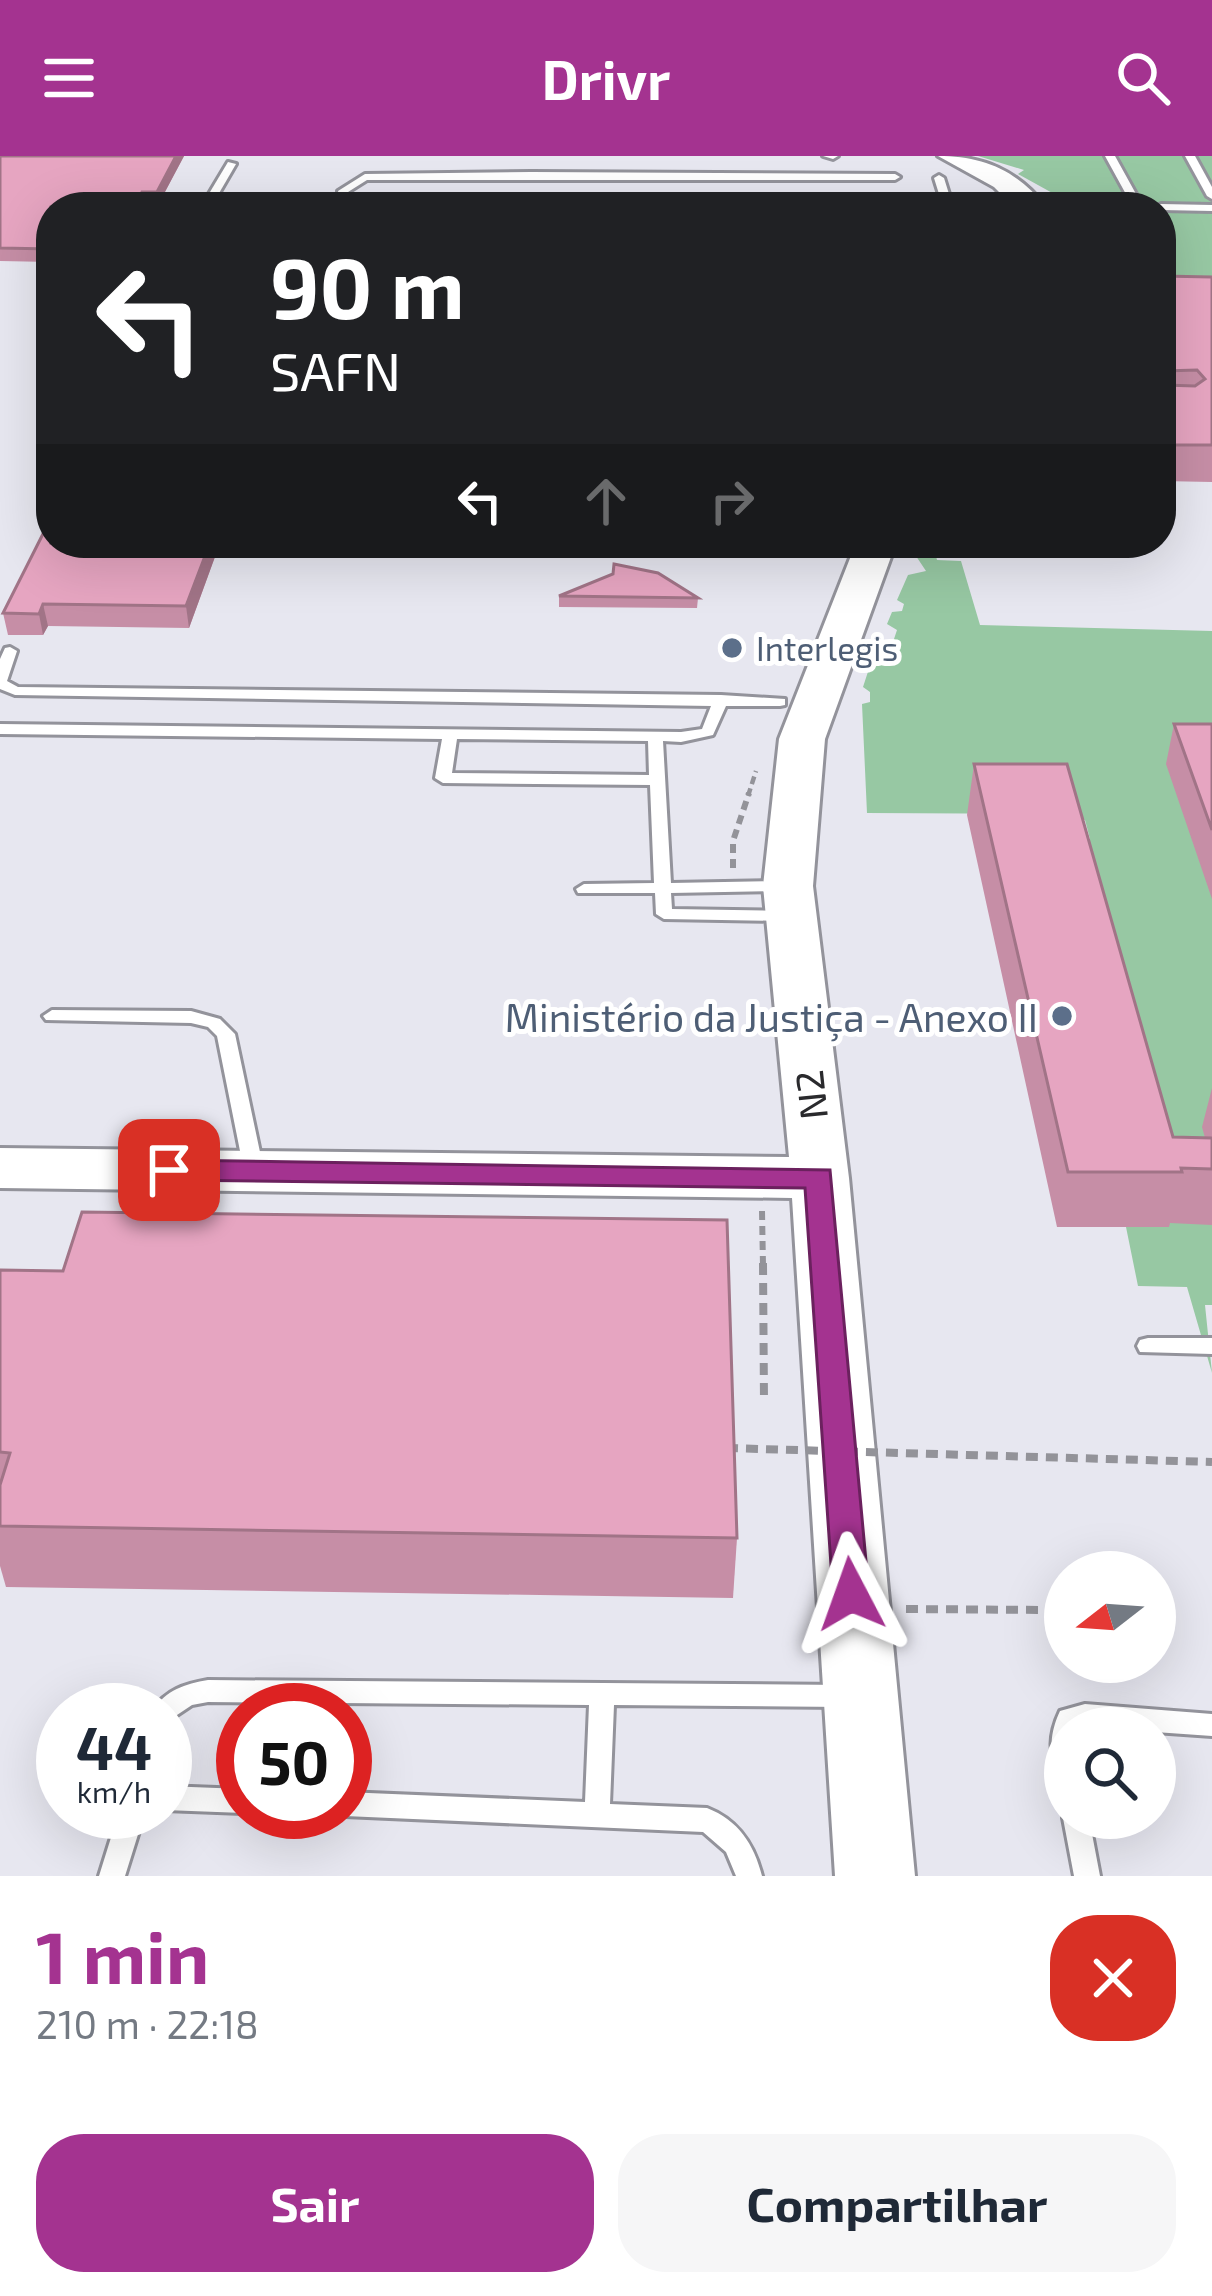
<!DOCTYPE html>
<html lang="pt">
<meta charset="utf-8">
<style>
:root{--surface:#fff;--page:#f6f6f7;--text:#1f2937;--muted:#747a83;--accent:#a43390}
body{margin:0;font-family:"Exo 2",sans-serif;background:var(--page);color:var(--text);height:100vh;display:flex;flex-direction:column;font-size:45px;white-space:nowrap}
*{box-sizing:border-box;margin:0}
p{font-size:39px;color:var(--muted)}
.icon{flex:none;width:66px;height:66px;fill:none;stroke:currentColor;stroke-width:2;stroke-linecap:round;stroke-linejoin:round}
.map{position:relative;height:1720px;overflow:hidden}
.details{display:flex;flex-direction:column;background:var(--surface);flex:1}
.details>*{flex:none}
.top-card{position:absolute;left:36px;top:36px;width:1140px;height:366px;border-radius:48px;box-shadow:0 12px 48px #0002;background:#202124;color:#fff;overflow:hidden}
.needle{width:78px;rotate:253deg}
.controls{position:absolute;left:1044px;top:1395px;display:grid;gap:24px}
.controls a{display:grid;place-items:center;width:132px;height:132px;border-radius:50%;background:var(--surface);box-shadow:0 12px 48px #0002;font-size:60px}
.speed{position:absolute;left:36px;top:1527px;display:flex;gap:24px;font-size:60px;font-weight:700;text-align:center}
.speed>*{display:grid;place-content:center;width:156px;height:156px;border-radius:50%;background:var(--surface);box-shadow:0 12px 48px #0002;line-height:1}
.speed small{font-size:30px;font-weight:400}
.speed .limit{border:18px solid #d22;background:#fff;color:#111}
.pin{position:absolute;display:grid;place-items:center;width:102px;height:102px;color:#fff;margin:-51px;border-radius:24px;box-shadow:0 6px 18px #0006}
.me{position:absolute;width:132px;margin:-66px;rotate:356deg;stroke-linejoin:round;filter:drop-shadow(0 0 9px #0008)}
.turn{display:flex;align-items:center;gap:42px;height:252px;padding:0 36px;font-size:54px}
.turn .icon{width:156px;height:156px;stroke-width:2.5}
.turn b{display:block;font-size:84px;line-height:102px}
.lanes{display:flex;align-items:center;height:114px;padding:0 36px;background:#0003;justify-content:center;gap:60px;direction:ltr}
.lanes .off{opacity:.35}
.round{display:grid;place-items:center;flex:none;width:126px;height:126px;border-radius:48px;background:var(--page)}
.overview{display:flex;align-items:center;justify-content:space-between;height:204px;padding:0 36px}
h1{font-size:72px;font-weight:700;line-height:90px;color:var(--accent)}
.button{display:flex;gap:24px;margin-top:auto;padding:24px 36px}
.button a{flex:1;height:138px;border-radius:48px;background:var(--accent);color:#fff;font-size:48px;font-weight:700;line-height:138px;text-align:center}
.button a+a{background:var(--page);color:var(--text)}
header{display:flex;justify-content:space-between;align-items:center;height:156px;padding:0 36px;background:var(--accent);color:#fff;font-size:54px;font-weight:700}
.map>svg:first-child{display:block}
</style>
<header><svg class="icon" aria-label="menu" viewBox="0 0 24 24"><path d="M4 6h16M4 12h16M4 18h16"/></svg>Drivr<svg class="icon" aria-label="search" viewBox="0 0 24 24"><circle cx="10" cy="10" r="6"/><path d="M15 15l6 6"/></svg></header>
<div class="map">
<svg width="1212" height="1720" viewBox="0 0 1212 1720">
<rect width="100%" height="100%" fill="#e7e7f0"/>
<g fill="#97c8a3">
<path d="M978 0H1212V154L1161 153V51H1053L1056 39 1018 18 1024 14Z"/>
<path d="M920 387H933L937 404 961 405 980 469 1212 475V1149H1205L1212 1217 1187 1131 1138 1130 1126 1071H1168L1163 1050 1175 1067H1200L1065 683H1090L1085 664 1059 658 867 657 862 548 870 546V536L863 531 877 488 893 486 897 474 887 468 892 456 902 455 904 448 897 444 908 419 926 415 914 397Z"/>
</g>
<g fill="none" stroke-linecap="round" stroke-linejoin="round">
<defs>
<g id="lane">
<path d="M823 0H838L833 3Z"/>
<path d="M1105 0H1115L1141 47 1150 51H1133Z"/>
<path d="M1185 0H1195L1212 31V43L1207 40Z"/>
<path d="M228 6 236 8 211 51H201Z"/>
<path d="M531 16 895 18 900 21 895 24H367L348 36 352 51H342L338 35 365 18Z"/>
<path d="M939 19 944 22 953 51H943L934 22Z"/>
<path d="M1161 48 1212 49V55L1161 54V51H1156Z"/>
<path d="M10 491 17 495 7 525 18 531 721 539 785 543V549L780 550H726L713 579 681 586 663 585 671 727 784 725 792 730 784 735 671 737 672 753 787 755 795 760 787 765 664 763 656 758 655 737H578L576 733 584 728 654 727 650 629 443 627 435 622 442 583 0 578V568L681 576 702 573 711 550 15 539 0 533V503L5 492ZM457 583 648 585 649 619 452 617Z"/>
<path d="M52 854 191 855 220 863 235 878 264 1015 261 1020H247L244 1015 217 880 208 871 191 867 46 864 43 860Z"/>
<path d="M1148 1182H1212V1198L1140 1196 1137 1190 1140 1184Z"/>
<path d="M208 1524 845 1529 854 1532 857 1540 854 1548 845 1551 614 1549 610 1648 707 1652C738 1664 754 1688 762 1720H736L726 1696 703 1676 345 1660 336 1656H345V1636L585 1646 589 1549 208 1546 192 1549 165 1567V1554H153C166 1534 185 1528 208 1524Z"/>
<path d="M1085 1548 1212 1558V1580L1155 1576V1572H1065V1613L1056 1609C1048 1592 1052 1572 1060 1555Z"/>
<path d="M165 1630 243 1633V1656H246L243 1657 165 1654Z"/>
<path d="M119 1656H145L125 1720H99Z"/>
<path d="M1065 1657V1662H1089L1100 1720H1074L1063 1662Z"/>
</g>
<g id="secondary">
<path d="M938 0C983 0 1017 14 1046 51H1014L994 31Z"/>
<path d="M856 387H896L825 583 813 730 849 1022 915 1720H835L792 1042 0 1032V992L789 1001 763 730 779 583Z"/>
</g>
</defs>
<use href="#lane" stroke="#93939b" stroke-width="6"/>
<use href="#secondary" stroke="#93939b" stroke-width="6"/>
<path stroke="#939399" stroke-width="3" stroke-dasharray="6 3" stroke-linecap="butt" d="M1161 112 1181 123"/>
<path stroke="#939399" stroke-width="4.5" stroke-dasharray="8 4.5" stroke-linecap="butt" d="M748 640 756 615"/>
<g stroke="#939399" stroke-width="6" stroke-dasharray="9 6" stroke-linecap="butt">
<path d="M733 712V685L749 637"/>
<path d="M762 1055 763 1110"/>
</g>
<g stroke="#939399" stroke-width="8" stroke-dasharray="12 8" stroke-linecap="butt">
<path d="M763 1107 764 1246"/>
<path d="M906 1453 1052 1454"/>
</g>
<use href="#lane" fill="#fff" fill-rule="evenodd"/>
<use href="#secondary" fill="#fff" fill-rule="evenodd"/>
<path stroke="#939399" stroke-width="8" stroke-dasharray="12 8" stroke-linecap="butt" d="M726 1292 1212 1306"/>
</g>
<g fill="#c68ea6">
<path d="M0 0H184L158 49 51 51V106L0 105Z"/>
<path d="M1161 120 1212 121V326L1161 325Z"/>
<path d="M220 387 189 472 48 470 43 479H8L3 457Z"/>
<path d="M559 440 698 442 697 452 559 451Z"/>
<path d="M1174 568H1212V743L1166 608Z"/>
<path d="M974 608 1173 981 1205 982 1202 971 1212 932V1069L1170 1067 1169 1071H1057L967 659Z"/>
<path d="M0 1114 737 1382 733 1442 6 1431 0 1410Z"/>
</g>
<g fill="#a17487">
<path d="M176 0H184L158 49 157 36Z"/>
<path d="M142 36 143 51H134Z"/>
<path d="M210 387H220L189 472 186 450Z"/>
<path d="M43 448 48 470 43 479 39 458Z"/>
</g>
<g fill="#e6a5c1" stroke="#a17487" stroke-width="3" fill-rule="evenodd">
<path d="M0 0H176L157 36H142L134 51H51V93L0 92Z"/>
<path d="M207 48H264L263 51H205Z"/>
<path d="M1161 120 1212 121V289H1161ZM1197 214 1205 223 1195 230 1164 229V215Z"/>
<path d="M51 362V387H210L186 450 43 448 39 458 3 457Z"/>
<path d="M614 408 658 417 698 442 559 440 613 418Z"/>
<path d="M1174 568H1212V674Z"/>
<path d="M974 608H1067L1173 981 1212 982V1013L1181 1012 1182 1016H1068Z"/>
<path d="M82 1056 727 1064 737 1382 0 1370V1329L10 1297 0 1296V1114L63 1115Z"/>
</g>
<path fill="#a43390" stroke="#6b215e" stroke-width="3" d="M169 1004 830 1014 869 1438 864 1449 851 1453 838 1449 833 1438 805 1032 169 1024 154 1014Z"/>
<g fill="#5c6f8a" stroke="#fff" stroke-width="4.5">
<circle cx="732" cy="492" r="12"/>
<circle cx="1062" cy="860" r="12"/>
</g>
<g text-anchor="middle" dominant-baseline="central" stroke-width="10" stroke-linejoin="round" paint-order="stroke">
<g font-size="33" fill="#4e5e75" stroke="#fff" text-anchor="start">
<text x="756" y="492">Interlegis</text>
</g>
<g font-size="39" fill="#4e5e75" stroke="#fff" text-anchor="end">
<text x="1038" y="860">Ministério da Justiça - Anexo II</text>
</g>
<g font-size="39" fill="#2a2a2d" stroke="#fff">
<text transform="translate(810 939) rotate(-96)">N2</text>
</g>
</g>
</svg>
<div class="controls">
<a><svg class="needle" viewBox="-14 -14 28 28"><path d="M0-13l5 13h-10z" fill="#e53935"/><path d="M0 13l5-13h-10z" fill="#747a83"/></svg></a>
<a><svg class="icon" aria-label="search" viewBox="0 0 24 24"><circle cx="10" cy="10" r="6"/><path d="M15 15l6 6"/></svg></a>
</div>
<div class="speed"><div>44<small>km/h</small></div><div class="limit">50</div></div>
<div class="pin" style="left:169px;top:1014px;background:#d93025"><svg class="icon" aria-label="arrive" viewBox="0 0 24 24"><path d="M6 21V4h12l-3 4 3 4H6"/></svg></div>
<svg class="me" style="left:851px;top:1438px" viewBox="-20 -20 40 40"><path d="M0-17L14 15 0 8-14 15z" fill="#a43390" stroke="#fff" stroke-width="4"/></svg>
<div class="top-card">
<div class="turn"><svg class="icon" aria-label="left" viewBox="0 0 24 24"><path d="M17 20v-9H6M10 6l-5 5 5 5"/></svg><div><b>90 m</b>SAFN</div></div>
<div class="lanes"><svg class="icon" aria-label="left" viewBox="0 0 24 24"><path d="M17 20v-9H6M10 6l-5 5 5 5"/></svg><svg class="icon off" aria-label="ahead" viewBox="0 0 24 24"><path d="M12 20V5M6 11l6-6 6 6"/></svg><svg class="icon off" aria-label="right" viewBox="0 0 24 24"><path d="M7 20v-9h11M14 6l5 5-5 5"/></svg></div>
</div>
</div>
<section class="details">
<div class="overview"><div><h1>1 min</h1><p>210 m · 22:18</p></div><a class="round" style="background:#d93025;color:#fff"><svg class="icon" aria-label="close" viewBox="0 0 24 24"><path d="M6 6l12 12M18 6L6 18"/></svg></a></div>
<div class="button"><a>Sair</a><a>Compartilhar</a></div>
</section>
